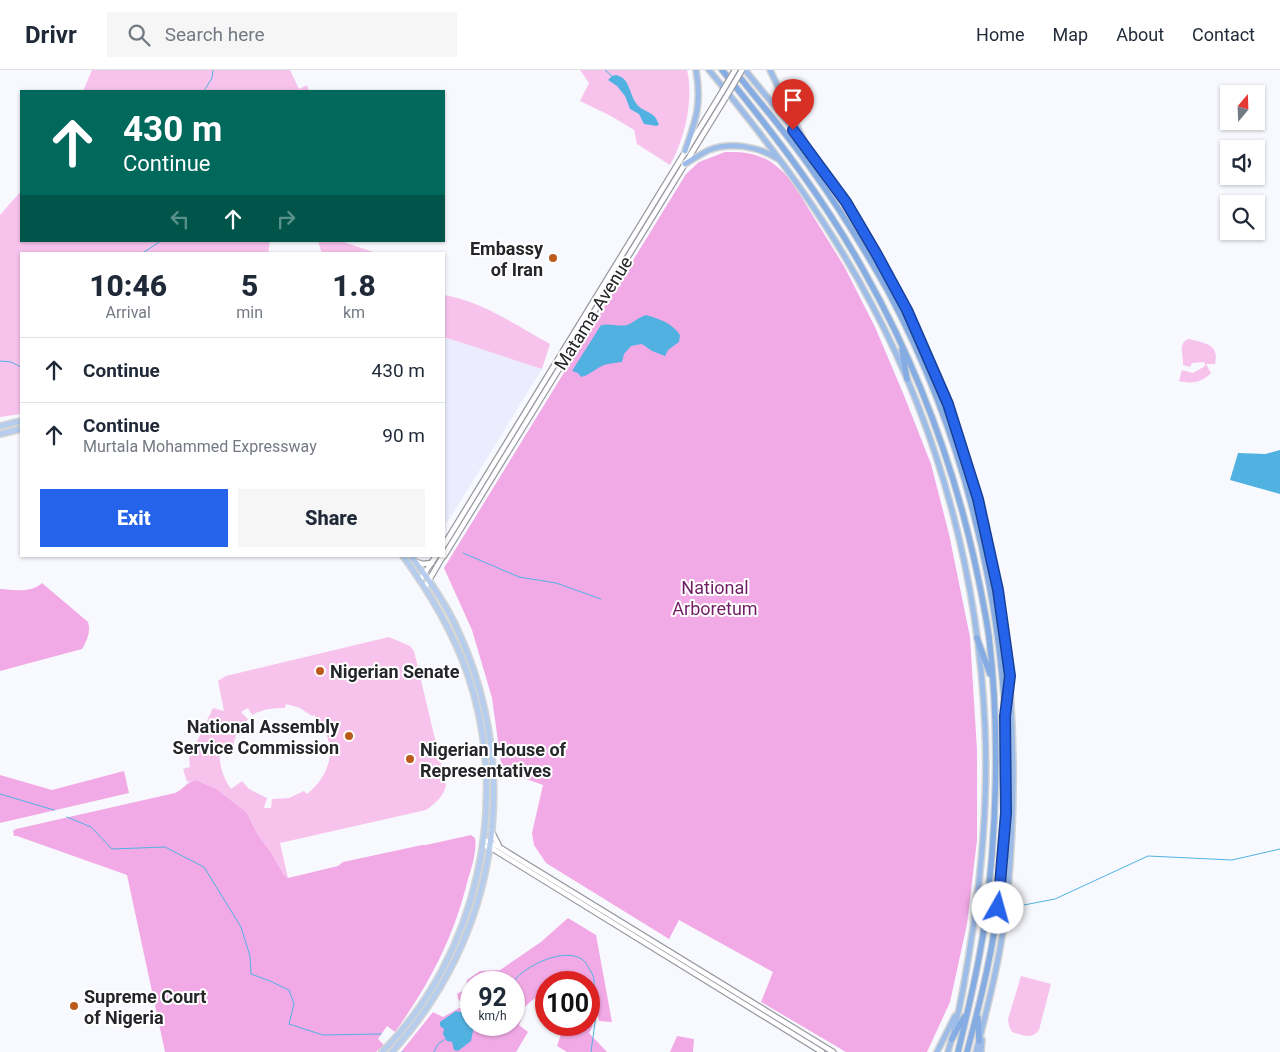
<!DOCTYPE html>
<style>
:root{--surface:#fff;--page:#f6f6f7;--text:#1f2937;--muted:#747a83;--line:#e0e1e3;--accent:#2563eb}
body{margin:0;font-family:Roboto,sans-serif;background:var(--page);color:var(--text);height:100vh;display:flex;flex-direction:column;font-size:19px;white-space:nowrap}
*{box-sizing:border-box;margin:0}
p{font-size:16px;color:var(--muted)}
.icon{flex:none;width:28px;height:28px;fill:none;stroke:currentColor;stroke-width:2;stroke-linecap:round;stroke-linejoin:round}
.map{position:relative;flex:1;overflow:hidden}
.side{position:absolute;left:20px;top:182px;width:425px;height:305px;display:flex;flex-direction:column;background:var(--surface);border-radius:0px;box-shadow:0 1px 4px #0004}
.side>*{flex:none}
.hud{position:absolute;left:20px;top:20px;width:425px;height:152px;border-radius:0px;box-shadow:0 1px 4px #0004;background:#00695c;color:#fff;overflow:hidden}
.needle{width:32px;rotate:19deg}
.controls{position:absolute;left:1220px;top:15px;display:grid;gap:10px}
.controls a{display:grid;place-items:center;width:45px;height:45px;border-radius:0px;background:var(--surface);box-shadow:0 1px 4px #0004;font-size:25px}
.speed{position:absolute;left:460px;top:901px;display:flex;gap:10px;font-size:25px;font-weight:700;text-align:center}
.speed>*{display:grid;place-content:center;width:65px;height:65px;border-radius:50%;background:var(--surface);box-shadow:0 1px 4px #0004;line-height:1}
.speed small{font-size:12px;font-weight:400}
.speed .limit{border:8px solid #d22;background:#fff;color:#111}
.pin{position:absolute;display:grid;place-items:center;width:42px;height:42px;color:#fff;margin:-51px -21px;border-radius:50% 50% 50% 0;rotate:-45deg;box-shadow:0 0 5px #0007}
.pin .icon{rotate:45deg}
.me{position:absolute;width:55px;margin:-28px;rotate:7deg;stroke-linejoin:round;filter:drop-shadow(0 0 4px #0008)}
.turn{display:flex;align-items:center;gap:18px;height:105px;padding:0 20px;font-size:22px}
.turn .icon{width:65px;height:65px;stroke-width:2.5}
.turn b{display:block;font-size:35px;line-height:42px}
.lanes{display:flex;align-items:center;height:48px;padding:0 20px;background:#0003;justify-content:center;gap:25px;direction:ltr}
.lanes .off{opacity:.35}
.eta{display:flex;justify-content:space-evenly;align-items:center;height:85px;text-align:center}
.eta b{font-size:30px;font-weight:800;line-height:35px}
.button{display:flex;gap:10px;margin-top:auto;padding:10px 20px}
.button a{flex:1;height:58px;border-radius:0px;background:var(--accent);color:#fff;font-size:20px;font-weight:800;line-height:58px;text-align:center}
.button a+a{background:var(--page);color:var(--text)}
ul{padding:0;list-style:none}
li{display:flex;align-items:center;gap:15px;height:65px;padding:0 20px;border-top:1px solid var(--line)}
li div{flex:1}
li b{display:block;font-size:19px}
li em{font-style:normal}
header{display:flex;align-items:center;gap:30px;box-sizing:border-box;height:70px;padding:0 25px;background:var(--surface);border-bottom:1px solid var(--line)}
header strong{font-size:24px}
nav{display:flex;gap:28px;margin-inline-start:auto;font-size:18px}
.search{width:350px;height:45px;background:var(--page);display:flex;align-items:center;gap:12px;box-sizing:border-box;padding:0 18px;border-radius:0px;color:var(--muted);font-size:19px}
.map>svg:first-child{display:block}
</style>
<header>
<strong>Drivr</strong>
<div class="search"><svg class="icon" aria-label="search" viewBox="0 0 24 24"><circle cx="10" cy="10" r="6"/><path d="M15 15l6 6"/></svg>Search here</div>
<nav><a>Home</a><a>Map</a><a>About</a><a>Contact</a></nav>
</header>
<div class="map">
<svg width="1280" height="982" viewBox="0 0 1280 982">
<rect width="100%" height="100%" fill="#f8f9fe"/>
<path fill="#ebecfd" d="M444 267 542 299 447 453 444 452Z"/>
<g fill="#f7c3ed" fill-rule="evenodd">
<path d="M92 0H290L299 19 307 15 309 21H83Z"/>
<path d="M580 0H687C694 29 685 69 670 95L637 74 634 60 611 46 580 31 589 13Z"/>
<path d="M21 121V171H270L268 184H21V344L0 347V145Z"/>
<path d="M318 171H341L379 184H322Z"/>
<path d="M444 225C482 231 517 256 550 274L542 299 444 267Z"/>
<path d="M1189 269C1204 273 1220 274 1215 294H1206L1211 303C1201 313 1192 314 1179 311L1182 300 1193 303 1205 296V294L1204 292 1192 293 1190 297 1183 295C1184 285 1177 273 1189 269Z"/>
<path d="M389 567 410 576 414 581 446 715C444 726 435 734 426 740L280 773 288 808 284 805 272 784 258 765 247 743 195 710 187 712 183 699 190 697 189 688 213 638 224 641 218 611 226 606ZM286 634 300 638 312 646 314 645C338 672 334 702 307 724L304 721 289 728 272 729 271 738H264L267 728 249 719 242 711 231 719C221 704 218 691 220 673L233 676 236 665 248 649 241 642 248 638 252 645C263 639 273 638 285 638Z"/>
<path d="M1021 906 1051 914 1039 960C1031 970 1023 965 1012 962L1009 956 1008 949Z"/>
</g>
<g fill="#f2aae6" fill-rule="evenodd">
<path d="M725 82C756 81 772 88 792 112L844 196 875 257 903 323 931 394 949 464 970 567 977 680V770L967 854 950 932 927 982H846L761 932 773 902 679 850 669 869 546 793 534 775 532 763 543 715 502 700 492 628 472 560 444 498 686 104 699 92Z"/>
<path d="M42 513 88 552C91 561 87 571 82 579L0 601V519C13 520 32 523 42 513Z"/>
<path d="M124 701 129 723 0 753V705L52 720Z"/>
<path d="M195 710 216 719 247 743 258 765 272 784 284 805 288 808 338 796 343 792 422 775H426L471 765 475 768C477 780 472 797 468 809 454 867 430 913 395 962L387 956 378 969 384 975 376 982H165L127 805 17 766H14L13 761 16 759 175 723C184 719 185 713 195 710Z"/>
<path d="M568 848 596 865 612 952 599 951 598 945 589 937V912H546V926L541 923 516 944 521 950 519 955 528 962 516 982H401L433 942 443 947 459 938H466L458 929 457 924 466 919 467 910 480 901 500 900 541 872ZM471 912H514V955H471Z"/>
<path d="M589 953 593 955 589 963 607 982H567L557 976 564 955H589Z"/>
<path d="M677 966 694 969 693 982H670Z"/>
</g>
<g fill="#51b2e1">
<path d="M616 5C630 8 629 23 636 33 641 41 650 41 655 47 657 49 657 52 659 54L657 56 644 54 639 44 630 39 625 26 617 16 608 10 612 6Z"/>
<path d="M646 245C660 249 672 253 680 265L679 272 668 280 665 286 652 281 642 274 631 276 624 284 622 292C617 293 612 293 608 294 597 296 593 304 581 307L578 303 572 301 601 255C610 253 619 257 627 255 633 253 639 247 646 245Z"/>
<path d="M1280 380V424L1230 410 1238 383 1265 384Z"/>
<path d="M456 941 467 944 471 943V955H478L474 956 471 971 458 981 454 980 452 972 447 971 443 964 444 959 440 956V952Z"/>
</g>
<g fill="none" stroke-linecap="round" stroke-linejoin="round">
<g stroke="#51b2e1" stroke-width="1">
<path d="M605 0 612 6"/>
<path d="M204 21 212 8 213 0"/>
<path d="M141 184 161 171"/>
<path d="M0 291 11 292 21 297"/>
<path d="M463 483 519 507 556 513 601 529"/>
<path d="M0 724 54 740"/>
<path d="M67 747 91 757 112 779 165 777 204 797 241 857 250 886 251 904 270 911 289 920 294 934 289 954 323 965 381 964"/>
<path d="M1024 835 1055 829 1148 786 1232 790 1280 779"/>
<path d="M513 912C524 896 565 876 583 890 586 892 588 897 590 900 597 910 594 919 589 929"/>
<path d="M589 930 596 935V945L591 982"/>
<path d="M402 982H403"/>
<path d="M434 982 438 974 447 968"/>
</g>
<defs>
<g id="secondary">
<path d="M444 475 722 22"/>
<path d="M444 486 726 27"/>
<path d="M416 492 423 494 432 493"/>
<path d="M420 510 436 486"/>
<path d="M425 517 443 486"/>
<path d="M491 760 499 776"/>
<path d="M484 770 499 777 833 982"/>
<path d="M483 775 493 779 822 982"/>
</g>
<g id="primary">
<path d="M0 356 21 351"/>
<path d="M0 364 21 359"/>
<path d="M382 982C478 886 512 730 467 602 452 560 430 523 403 486"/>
<path d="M392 982C497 867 523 705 459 563 447 535 429 510 411 486"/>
</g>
<g id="trunk">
<path d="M709 0C771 75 827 149 872 235 940 363 979 511 985 657 988 722 983 787 974 852 967 896 961 940 948 982"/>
<path d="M745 0C780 43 817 86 846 133 936 275 996 440 1010 608"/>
<path d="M770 0 804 71"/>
<path d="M685 81C696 50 702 33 696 0"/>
<path d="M685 94C693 89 701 84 709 80 731 72 758 76 778 89"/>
<path d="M937 982 955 946"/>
<path d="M976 982C989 932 1002 881 1007 829 1014 759 1015 689 1010 619"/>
<path d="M981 982 982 970"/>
</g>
<g id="motorway">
<path d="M722 0C774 64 825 130 865 203 915 292 950 384 973 484 979 511 985 539 989 567 1000 660 997 765 984 858 978 900 968 941 958 982"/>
<path d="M734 0C760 33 788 65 812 100 840 139 865 180 888 221 984 402 1024 618 1000 821 994 876 981 929 967 982"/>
<path d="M902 280 907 309"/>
<path d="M919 280 931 296"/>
<path d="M977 568 990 604"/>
<path d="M1007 632 1010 606"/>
<path d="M978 948 979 971"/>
<path d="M952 969 964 947"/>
</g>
</defs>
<use href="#secondary" stroke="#9899a1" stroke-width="7"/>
<use href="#primary" stroke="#d3d4d4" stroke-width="8"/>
<use href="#trunk" stroke="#d3d4d4" stroke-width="8"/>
<use href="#motorway" stroke="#d3d4d4" stroke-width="8"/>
<use href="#secondary" stroke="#fff" stroke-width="4.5"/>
<use href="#primary" stroke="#b6cdee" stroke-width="5"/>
<use href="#trunk" stroke="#9ebce8" stroke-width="5"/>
<use href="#motorway" stroke="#85ace3" stroke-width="5.5"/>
<defs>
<g id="secondary-bridge">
<path d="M722 22 735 0"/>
<path d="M726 27 742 0"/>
</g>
</defs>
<use href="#secondary-bridge" stroke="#9899a1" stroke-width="7" stroke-linecap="butt"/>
<use href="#secondary-bridge" stroke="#fff" stroke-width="4.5"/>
</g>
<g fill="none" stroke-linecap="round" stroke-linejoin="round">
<defs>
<path id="route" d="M793 60 846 132 876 183 907 240 948 334 978 429 998 520 1010 606 1005 646 1006 743 998 838"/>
</defs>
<use href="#route" stroke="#184099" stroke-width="12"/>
<use href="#route" stroke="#2563eb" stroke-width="9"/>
</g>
<g fill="#bc5a1c" stroke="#fff" stroke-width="2">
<circle cx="553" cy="188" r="5"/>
<circle cx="320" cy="601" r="5"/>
<circle cx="349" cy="666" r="5"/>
<circle cx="410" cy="689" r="5"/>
<circle cx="74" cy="936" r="5"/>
</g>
<g text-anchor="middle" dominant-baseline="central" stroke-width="4" stroke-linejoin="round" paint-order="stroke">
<g font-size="18" font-weight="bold" fill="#252629" stroke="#fff" text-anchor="start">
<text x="543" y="178" text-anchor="end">Embassy<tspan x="543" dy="21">of Iran</tspan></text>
<text x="330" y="601">Nigerian Senate</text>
<text x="339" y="656" text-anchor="end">National Assembly<tspan x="339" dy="21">Service Commission</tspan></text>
<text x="420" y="679">Nigerian House of<tspan x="420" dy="21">Representatives</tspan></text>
<text x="84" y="926">Supreme Court<tspan x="84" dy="21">of Nigeria</tspan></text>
</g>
<g font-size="18" fill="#252629" stroke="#fff">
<text transform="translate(593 243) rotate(-58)">Matama Avenue</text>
</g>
<g font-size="18" fill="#6f1e66" stroke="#fff">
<text x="715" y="517">National<tspan x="715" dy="21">Arboretum</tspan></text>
</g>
</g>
</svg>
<div class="controls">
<a><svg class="needle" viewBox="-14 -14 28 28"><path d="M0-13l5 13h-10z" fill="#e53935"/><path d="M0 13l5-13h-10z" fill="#747a83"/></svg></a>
<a><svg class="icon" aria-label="sound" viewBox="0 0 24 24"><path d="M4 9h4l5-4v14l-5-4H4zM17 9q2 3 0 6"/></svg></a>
<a><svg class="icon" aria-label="search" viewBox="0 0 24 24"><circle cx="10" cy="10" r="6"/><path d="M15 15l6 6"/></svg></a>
</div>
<div class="speed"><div>92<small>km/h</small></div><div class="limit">100</div></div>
<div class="pin" style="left:793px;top:60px;background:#d93025"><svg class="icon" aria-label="arrive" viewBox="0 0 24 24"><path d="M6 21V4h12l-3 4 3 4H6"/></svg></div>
<svg class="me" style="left:998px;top:838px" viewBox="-20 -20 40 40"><circle r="19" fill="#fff"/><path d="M0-13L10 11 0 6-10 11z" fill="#2563eb"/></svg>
<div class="hud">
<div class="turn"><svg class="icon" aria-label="ahead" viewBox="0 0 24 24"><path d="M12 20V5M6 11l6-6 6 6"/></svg><div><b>430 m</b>Continue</div></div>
<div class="lanes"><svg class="icon off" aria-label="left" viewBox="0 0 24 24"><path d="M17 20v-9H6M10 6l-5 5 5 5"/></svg><svg class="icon" aria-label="ahead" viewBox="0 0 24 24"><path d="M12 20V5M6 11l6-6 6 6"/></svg><svg class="icon off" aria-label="right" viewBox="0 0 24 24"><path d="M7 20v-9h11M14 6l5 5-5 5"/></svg></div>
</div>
<section class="side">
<div class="eta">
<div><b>10:46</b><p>Arrival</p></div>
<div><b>5</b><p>min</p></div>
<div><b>1.8</b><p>km</p></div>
</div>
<ul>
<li><svg class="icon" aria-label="ahead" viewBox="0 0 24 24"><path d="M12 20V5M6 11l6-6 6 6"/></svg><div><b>Continue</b></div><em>430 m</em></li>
<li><svg class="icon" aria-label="ahead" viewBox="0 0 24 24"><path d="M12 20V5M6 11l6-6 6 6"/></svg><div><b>Continue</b><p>Murtala Mohammed Expressway</p></div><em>90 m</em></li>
</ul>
<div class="button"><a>Exit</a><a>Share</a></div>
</section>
</div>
